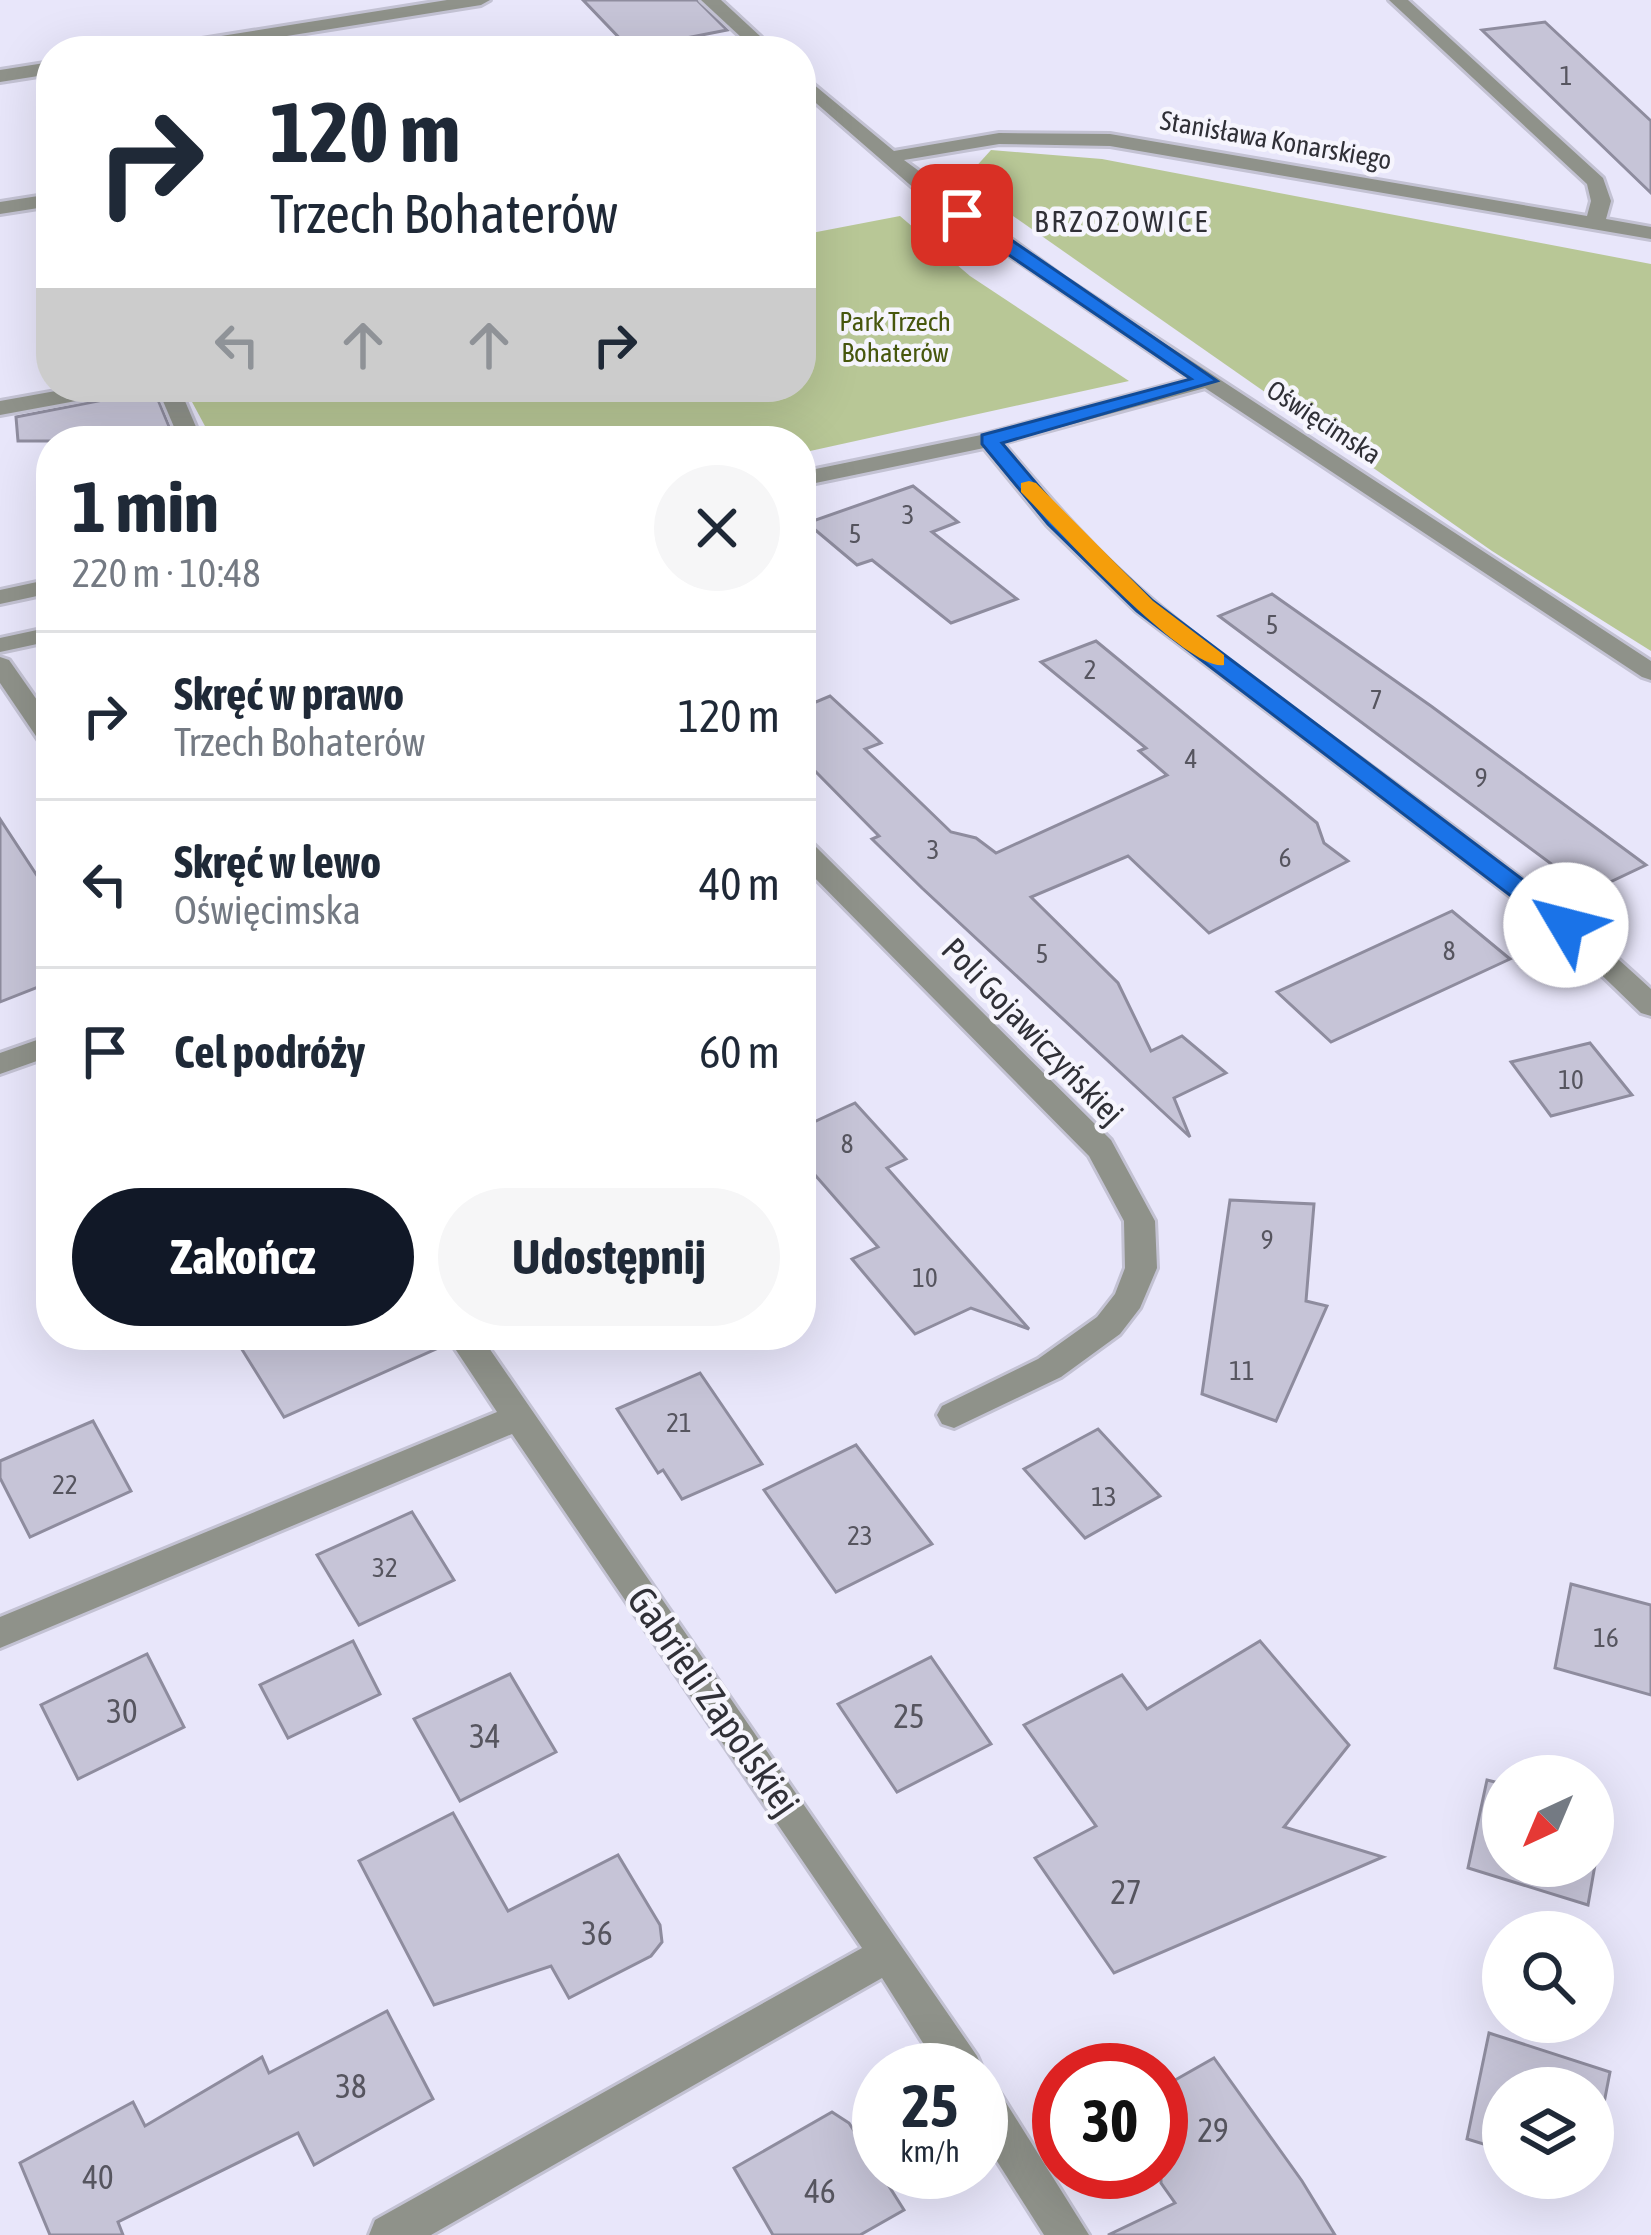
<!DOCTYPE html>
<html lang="pl">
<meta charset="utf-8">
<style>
:root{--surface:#fff;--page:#f6f6f7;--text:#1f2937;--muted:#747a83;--line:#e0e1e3;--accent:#111827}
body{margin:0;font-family:"Asap Condensed",sans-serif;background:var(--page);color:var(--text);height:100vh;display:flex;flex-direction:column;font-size:45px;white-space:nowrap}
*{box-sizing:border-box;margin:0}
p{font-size:39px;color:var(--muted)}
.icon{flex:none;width:66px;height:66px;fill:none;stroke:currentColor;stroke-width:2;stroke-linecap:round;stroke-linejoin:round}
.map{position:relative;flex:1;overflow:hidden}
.sheet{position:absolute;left:36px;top:426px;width:780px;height:924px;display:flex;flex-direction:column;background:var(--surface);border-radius:48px;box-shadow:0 12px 48px #0002}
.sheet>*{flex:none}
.banner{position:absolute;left:36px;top:36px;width:780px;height:366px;border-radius:48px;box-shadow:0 12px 48px #0002;background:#fff;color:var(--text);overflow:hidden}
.needle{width:78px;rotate:224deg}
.controls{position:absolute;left:1482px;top:1755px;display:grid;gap:24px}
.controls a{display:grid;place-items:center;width:132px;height:132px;border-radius:50%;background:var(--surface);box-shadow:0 12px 48px #0002;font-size:60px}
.speed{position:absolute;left:852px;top:2043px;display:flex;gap:24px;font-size:60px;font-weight:700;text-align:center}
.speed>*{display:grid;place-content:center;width:156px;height:156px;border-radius:50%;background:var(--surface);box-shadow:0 12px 48px #0002;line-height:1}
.speed small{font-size:30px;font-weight:400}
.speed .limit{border:18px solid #d22;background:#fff;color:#111}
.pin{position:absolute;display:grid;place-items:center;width:102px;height:102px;color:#fff;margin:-51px;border-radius:24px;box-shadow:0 6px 18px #0006}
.me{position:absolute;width:132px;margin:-66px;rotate:307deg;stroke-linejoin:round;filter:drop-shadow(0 0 9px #0008)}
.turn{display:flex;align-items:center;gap:42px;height:252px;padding:0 36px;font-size:54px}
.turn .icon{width:156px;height:156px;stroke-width:2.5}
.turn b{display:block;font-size:84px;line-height:102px}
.lanes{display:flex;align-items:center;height:114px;padding:0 36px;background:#0003;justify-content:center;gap:60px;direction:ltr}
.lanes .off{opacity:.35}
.round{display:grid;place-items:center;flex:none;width:126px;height:126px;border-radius:63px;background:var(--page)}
.overview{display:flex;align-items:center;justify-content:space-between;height:204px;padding:0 36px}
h1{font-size:72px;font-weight:700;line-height:90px}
.cta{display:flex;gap:24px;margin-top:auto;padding:24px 36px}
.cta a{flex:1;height:138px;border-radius:72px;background:var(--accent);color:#fff;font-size:48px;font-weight:700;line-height:138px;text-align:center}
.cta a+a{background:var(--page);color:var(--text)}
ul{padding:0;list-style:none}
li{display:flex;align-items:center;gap:36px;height:168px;padding:0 36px;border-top:3px solid var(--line)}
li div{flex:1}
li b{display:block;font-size:45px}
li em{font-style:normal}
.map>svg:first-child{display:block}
</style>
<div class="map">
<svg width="1651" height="2235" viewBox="0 0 1651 2235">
<rect width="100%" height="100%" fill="#e8e6fa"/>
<g fill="#b8c796">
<path d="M991 150 1102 159 1651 264V651L1492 551 963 181Z"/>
<path d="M900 216 970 276 1129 381 801 453V441H213L184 387H801V235Z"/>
</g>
<g fill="#c6c4d7" stroke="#8e8c9e" stroke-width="3">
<path d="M583 0H697L727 30 630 49Z"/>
<path d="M1545 22 1651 121V193L1482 30Z"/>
<path d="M154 390 175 441H18L16 417Z"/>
<path d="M913 486 958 522 932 532 1017 599 951 623 872 560 857 565 807 523Z"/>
<path d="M1272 594 1431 706 1646 865 1589 892 1219 616Z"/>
<path d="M1096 641 1317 823 1324 843 1348 861 1209 933 1128 856 1031 897 1118 983 1151 1051 1182 1036 1226 1073 1174 1098 1190 1137 922 888 872 839 879 836 814 770 801 775V687L816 702 830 696 881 743 865 749 951 832 976 838 996 853 1167 775 1139 751 1146 748 1041 662Z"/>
<path d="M0 819 51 897V982L0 1002Z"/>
<path d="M1452 911 1510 959 1331 1042 1277 992Z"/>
<path d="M1590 1043 1632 1095 1551 1116 1511 1062Z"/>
<path d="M855 1103 906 1159 887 1168 1029 1329 971 1308 915 1334 852 1259 878 1247 801 1159V1128Z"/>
<path d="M1230 1200 1314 1204 1306 1301 1327 1306 1276 1421 1202 1394Z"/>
<path d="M233 1335H442L447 1344 284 1417Z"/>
<path d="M700 1373 762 1464 682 1499 663 1470 658 1473 617 1409Z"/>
<path d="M93 1421 131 1491 30 1537 0 1478V1461Z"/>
<path d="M1098 1429 1160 1496 1085 1538 1024 1469Z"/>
<path d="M856 1445 932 1544 836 1592 764 1490Z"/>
<path d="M412 1512 454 1580 359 1625 317 1555Z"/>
<path d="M1571 1584 1651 1605V1695L1555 1668Z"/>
<path d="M353 1641 380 1694 288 1738 260 1685Z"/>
<path d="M1260 1641 1349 1745 1284 1827 1383 1857 1114 1973 1035 1858 1096 1826 1024 1725 1122 1675 1147 1709Z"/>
<path d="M147 1654 184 1727 78 1779 41 1705Z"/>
<path d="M931 1657 991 1744 897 1792 838 1704Z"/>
<path d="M510 1674 556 1752 460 1801 414 1719Z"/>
<path d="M1487 1780 1503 1784V1866H1593V1810L1604 1813 1588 1905 1468 1868Z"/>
<path d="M453 1813 508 1911 618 1855 660 1925 662 1942 651 1956 569 1998 551 1966 434 2005 359 1861Z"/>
<path d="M387 2011 433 2099 314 2165 298 2133 118 2222 123 2235H50L20 2163 133 2102 145 2126 262 2057 269 2073Z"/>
<path d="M1489 2033 1610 2072 1593 2160V2088H1503V2150L1467 2139Z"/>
<path d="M1214 2058 1302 2181 1335 2235H1108L1175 2203 1161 2183V2088Z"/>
<path d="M832 2112 849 2123 904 2210 860 2235H773L734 2168Z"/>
</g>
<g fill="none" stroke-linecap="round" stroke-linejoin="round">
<defs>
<g id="minor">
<path d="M447 0H490L481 5 193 51H149L158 46Z"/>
<path d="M701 0H721L776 51H756Z"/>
<path d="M1389 0H1408L1603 178 1611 201 1606 219 1651 227V239L1110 146 999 144 904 160 1063 277 1651 661V680L1642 677 1205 388 1003 443C1050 499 1098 555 1155 602 1316 736 1498 845 1651 989V1016L1641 1013 1556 931 1136 611 1047 525 984 448 801 486V472L986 434 1190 379 924 197 801 90V74L894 151 999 133 1110 134 1587 216 1591 201 1587 184Z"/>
<path d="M51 62V74L0 82V70Z"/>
<path d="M51 194V206L0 214V202Z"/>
<path d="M78 387H125L114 394 0 415V401Z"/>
<path d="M157 387H179L202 441H180Z"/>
<path d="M51 579V593L0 604V590Z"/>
<path d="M51 627V641L0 652V638Z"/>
<path d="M0 657 9 660 51 720V747L42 745 0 683Z"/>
<path d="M801 839 811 842 1111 1140 1155 1221 1157 1268 1140 1308 1120 1334 1061 1377 954 1428 942 1424 937 1415 942 1406 1038 1359 1097 1317 1115 1294 1125 1268 1124 1221 1089 1156 801 864Z"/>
<path d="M51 1035V1056L0 1074V1053Z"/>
<path d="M446 1335H480L977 2056 983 2070 981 2075V2070H940L882 1978 431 2235H369L375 2220 862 1948 512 1434 0 1648V1617L497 1412Z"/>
<path d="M981 2079 995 2085 1089 2235H1044L981 2136Z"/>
</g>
</defs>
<use href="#minor" stroke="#c3c2d3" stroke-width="6"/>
<use href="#minor" fill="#8f928a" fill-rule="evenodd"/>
</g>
<path fill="#1a73e8" stroke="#114b97" stroke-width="3" d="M956 211H969L1217 381 1002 443 1063 515 1153 601 1575 919 1579 925 1575 931H1557L1137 611 1048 524 982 444V435L1191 379 956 219Z"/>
<path fill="#f59e0b" d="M1029 481 1036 483 1153 601 1224 655V665C1186 672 1053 524 1021 492V483Z"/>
<g text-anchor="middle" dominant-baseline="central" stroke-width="9" stroke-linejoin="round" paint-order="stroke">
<g font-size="27" fill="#56555f">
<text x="1566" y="75">1</text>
<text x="908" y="514">3</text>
<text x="855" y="533">5</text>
<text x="1272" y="624">5</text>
<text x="1090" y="669">2</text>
<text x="1376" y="699">7</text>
<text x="1191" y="758">4</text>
<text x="1481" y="777">9</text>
<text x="933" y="849">3</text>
<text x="1285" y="857">6</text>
<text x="1449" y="950">8</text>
<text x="1042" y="953">5</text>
<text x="1571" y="1079">10</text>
<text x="847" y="1143">8</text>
<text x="1267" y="1239">9</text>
<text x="925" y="1277">10</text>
<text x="1242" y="1370">11</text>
<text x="679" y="1422">21</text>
<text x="65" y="1484">22</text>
<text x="1104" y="1496">13</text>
<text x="860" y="1535">23</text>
<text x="385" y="1567">32</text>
<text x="1606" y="1637">16</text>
</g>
<g font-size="27" fill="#303037" stroke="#f6f5fd">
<text transform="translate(1276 140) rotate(10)">Stanisława Konarskiego</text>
<text transform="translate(1324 422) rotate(33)">Oświęcimska</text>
</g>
<g font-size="27" fill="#47570d" stroke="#f6f5fd">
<text x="895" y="321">Park Trzech<tspan x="895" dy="31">Bohaterów</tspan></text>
</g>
<g font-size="30" letter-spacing="3" fill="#303037" stroke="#f6f5fd">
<text x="1122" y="221">BRZOZOWICE</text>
</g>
<g font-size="33" fill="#303037" stroke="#f6f5fd">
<text transform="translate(1033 1031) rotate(46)">Poli Gojawiczyńskiej</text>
</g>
<g font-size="33" fill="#56555f">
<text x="122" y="1711">30</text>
<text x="909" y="1716">25</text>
<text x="485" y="1736">34</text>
<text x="1126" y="1892">27</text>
<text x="597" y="1933">36</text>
<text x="351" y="2086">38</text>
<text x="1213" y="2130">29</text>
<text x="98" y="2177">40</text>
<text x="820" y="2191">46</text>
</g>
<g font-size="39" fill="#303037" stroke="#f6f5fd">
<text transform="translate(714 1701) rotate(55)">Gabrieli Zapolskiej</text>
</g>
</g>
</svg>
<div class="controls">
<a><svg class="needle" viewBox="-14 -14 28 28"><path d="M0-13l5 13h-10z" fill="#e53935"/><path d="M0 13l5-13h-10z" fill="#747a83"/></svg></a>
<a><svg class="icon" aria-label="search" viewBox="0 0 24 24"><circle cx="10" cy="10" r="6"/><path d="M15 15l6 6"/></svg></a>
<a><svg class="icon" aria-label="layers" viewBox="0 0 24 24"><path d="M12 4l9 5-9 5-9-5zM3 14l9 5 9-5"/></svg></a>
</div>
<div class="speed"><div>25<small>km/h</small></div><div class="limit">30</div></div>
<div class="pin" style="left:962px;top:215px;background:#d93025"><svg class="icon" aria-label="arrive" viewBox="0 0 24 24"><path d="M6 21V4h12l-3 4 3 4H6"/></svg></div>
<svg class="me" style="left:1566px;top:925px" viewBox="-20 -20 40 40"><circle r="19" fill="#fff"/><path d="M0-13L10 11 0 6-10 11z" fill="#1a73e8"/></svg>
<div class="banner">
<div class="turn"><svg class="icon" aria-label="right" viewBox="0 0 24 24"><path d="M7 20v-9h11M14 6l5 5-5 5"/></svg><div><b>120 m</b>Trzech Bohaterów</div></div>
<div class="lanes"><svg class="icon off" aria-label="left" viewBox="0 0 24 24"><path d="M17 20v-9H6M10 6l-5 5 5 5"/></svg><svg class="icon off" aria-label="ahead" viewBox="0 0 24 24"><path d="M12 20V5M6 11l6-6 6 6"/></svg><svg class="icon off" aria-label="ahead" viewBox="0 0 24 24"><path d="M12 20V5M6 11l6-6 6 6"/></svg><svg class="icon" aria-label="right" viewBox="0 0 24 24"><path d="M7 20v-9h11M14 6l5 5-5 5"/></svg></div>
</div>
<section class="sheet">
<div class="overview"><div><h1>1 min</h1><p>220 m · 10:48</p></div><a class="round"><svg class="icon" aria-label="close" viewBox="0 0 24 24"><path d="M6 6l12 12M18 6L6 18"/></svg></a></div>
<ul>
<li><svg class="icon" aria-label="right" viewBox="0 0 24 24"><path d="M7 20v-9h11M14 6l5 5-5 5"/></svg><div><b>Skręć w prawo</b><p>Trzech Bohaterów</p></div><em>120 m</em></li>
<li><svg class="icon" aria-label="left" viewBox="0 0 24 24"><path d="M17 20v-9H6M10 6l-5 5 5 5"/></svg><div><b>Skręć w lewo</b><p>Oświęcimska</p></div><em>40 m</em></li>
<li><svg class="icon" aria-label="arrive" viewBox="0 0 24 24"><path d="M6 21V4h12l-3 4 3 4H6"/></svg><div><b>Cel podróży</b></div><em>60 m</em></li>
</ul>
<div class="cta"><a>Zakończ</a><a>Udostępnij</a></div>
</section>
</div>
